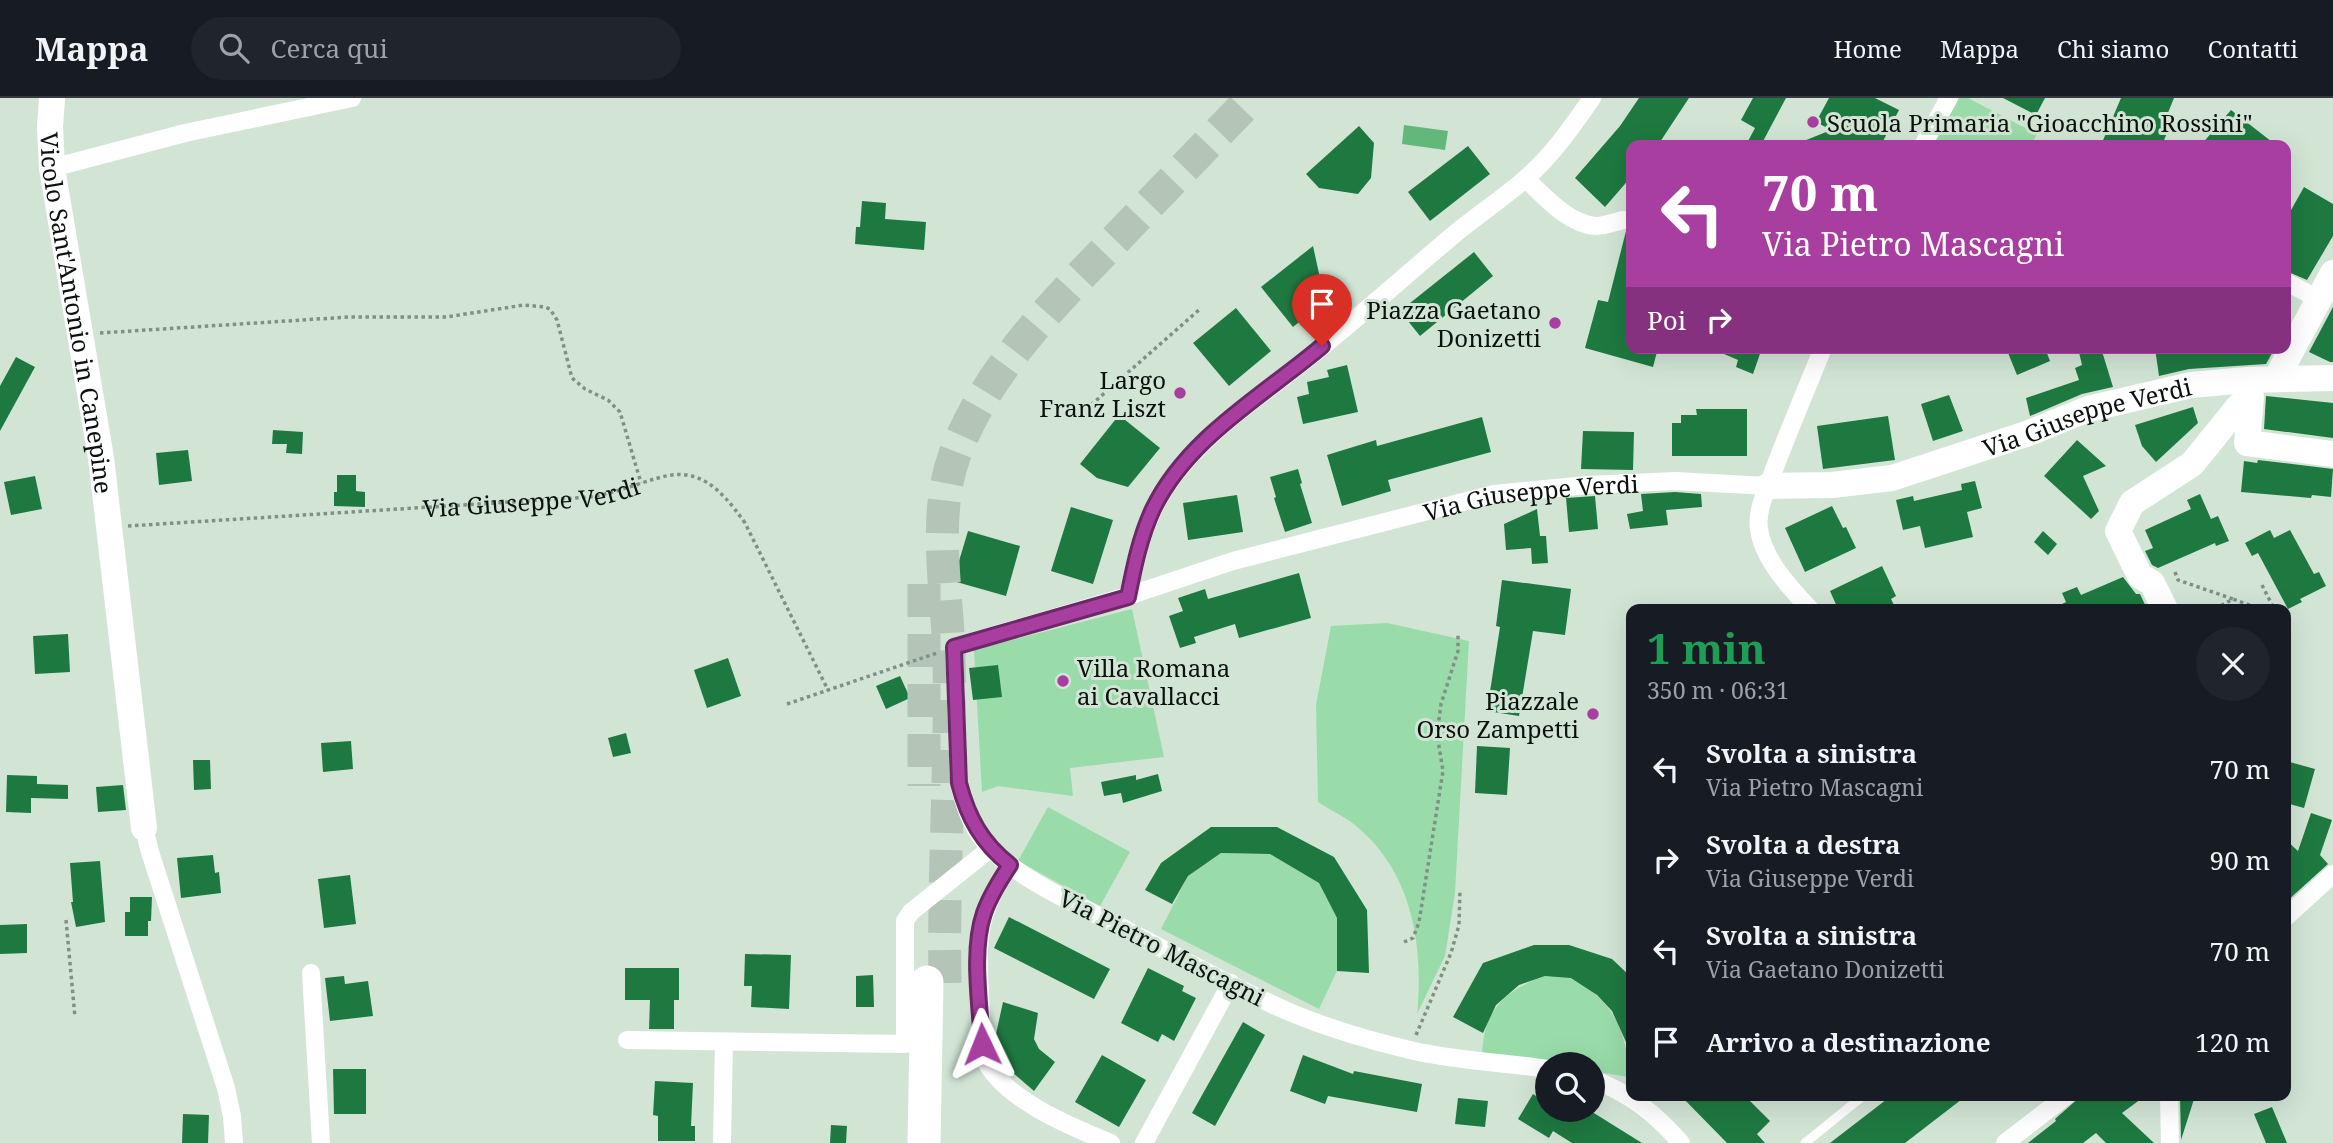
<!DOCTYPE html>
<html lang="it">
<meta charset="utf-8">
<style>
:root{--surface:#171b24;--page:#20242c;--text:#f1f3f6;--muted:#9ea1a6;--line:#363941}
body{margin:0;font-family:"Noto Serif",serif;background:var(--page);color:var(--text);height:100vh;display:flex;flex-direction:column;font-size:26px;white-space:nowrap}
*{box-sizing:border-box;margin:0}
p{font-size:23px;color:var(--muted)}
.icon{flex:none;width:38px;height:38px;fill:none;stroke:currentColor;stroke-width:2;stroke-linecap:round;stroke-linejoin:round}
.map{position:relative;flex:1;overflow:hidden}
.drawer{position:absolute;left:1626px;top:506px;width:665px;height:497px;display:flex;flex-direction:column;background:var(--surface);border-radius:14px;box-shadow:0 7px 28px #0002}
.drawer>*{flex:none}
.guide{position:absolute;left:1626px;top:42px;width:665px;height:214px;border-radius:14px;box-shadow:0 7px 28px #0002;background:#a83e9f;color:#fff;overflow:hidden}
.fabs{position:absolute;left:1535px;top:954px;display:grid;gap:14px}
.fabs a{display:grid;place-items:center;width:70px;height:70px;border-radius:50%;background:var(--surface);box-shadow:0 7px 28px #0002;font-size:35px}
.pin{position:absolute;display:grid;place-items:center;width:60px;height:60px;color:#fff;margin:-72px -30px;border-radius:50% 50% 50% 0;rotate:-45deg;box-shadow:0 0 7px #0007}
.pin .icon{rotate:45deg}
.me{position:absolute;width:77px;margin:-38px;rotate:358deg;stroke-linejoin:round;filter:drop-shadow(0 0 5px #0008)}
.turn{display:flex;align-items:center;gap:24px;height:147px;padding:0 21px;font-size:32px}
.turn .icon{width:91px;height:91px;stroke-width:2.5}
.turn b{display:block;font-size:49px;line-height:60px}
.then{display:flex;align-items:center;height:66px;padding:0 21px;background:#0003;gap:14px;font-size:26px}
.round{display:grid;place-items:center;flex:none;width:74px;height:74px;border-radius:37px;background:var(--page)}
.headline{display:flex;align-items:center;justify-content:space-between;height:119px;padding:0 21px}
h1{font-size:42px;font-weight:700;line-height:52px;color:#1e9e55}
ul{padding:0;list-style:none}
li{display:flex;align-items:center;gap:21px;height:91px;padding:0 21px}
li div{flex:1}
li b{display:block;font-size:26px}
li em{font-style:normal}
header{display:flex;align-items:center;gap:42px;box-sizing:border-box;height:98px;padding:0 35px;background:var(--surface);border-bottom:2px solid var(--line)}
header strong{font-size:33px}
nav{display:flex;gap:38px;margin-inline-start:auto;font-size:24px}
.search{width:490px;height:63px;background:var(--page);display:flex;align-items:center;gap:18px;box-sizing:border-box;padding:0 24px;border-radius:38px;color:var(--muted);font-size:26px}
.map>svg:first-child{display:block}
</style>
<header>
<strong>Mappa</strong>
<div class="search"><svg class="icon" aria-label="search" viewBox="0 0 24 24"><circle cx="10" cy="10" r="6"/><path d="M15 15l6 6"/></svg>Cerca qui</div>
<nav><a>Home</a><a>Mappa</a><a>Chi siamo</a><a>Contatti</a></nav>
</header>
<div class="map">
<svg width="2333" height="1045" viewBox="0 0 2333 1045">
<rect width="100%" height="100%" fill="#d2e5d5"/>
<g fill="#99dca9">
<path d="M1959 0H1968L2037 36 2031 47H1933Z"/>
<path d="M1132 511 1164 659 1070 670 1073 698 998 688 982 694 974 552Z"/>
<path d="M1387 525 1469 543 1455 795 1445 858 1417 916C1424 847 1412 773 1355 727 1344 718 1330 712 1318 704L1316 607 1331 528Z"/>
<path d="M1048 709 1130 754 1100 808 1018 763Z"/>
<path d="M1221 755 1270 756 1319 785 1337 820V873L1319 911 1161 831 1188 778Z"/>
<path d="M1545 878C1553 878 1564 877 1572 880 1577 882 1582 887 1586 889 1616 910 1629 942 1628 979L1593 973 1592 966H1547L1482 957C1484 911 1504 893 1545 878Z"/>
</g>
<path fill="#63b77a" d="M1404 27 1448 33 1445 52 1402 46Z"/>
<g fill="#1e7940">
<path d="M1639 0H1689L1658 47H1631V79L1605 109 1575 80 1620 28Z"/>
<path d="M1753 0H1786L1761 47H1746L1755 30 1741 22Z"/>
<path d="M1829 0H1875L1899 12 1881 47H1794L1831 32 1816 24Z"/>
<path d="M2003 0H2045L2036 17Z"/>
<path d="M2121 0H2174L2163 27 2169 30 2162 47H2101Z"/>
<path d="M2231 12 2276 47H2201Z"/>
<path d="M1359 28 1374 45 1371 80 1358 96 1319 90 1306 76Z"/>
<path d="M1468 48 1490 76 1430 123 1408 94Z"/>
<path d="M2304 89 2333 106V138L2307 182 2286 173V121Z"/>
<path d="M862 103 886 105 885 121 926 124 924 152 855 146 856 129H860Z"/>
<path d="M1626 133 1631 134V250H1658L1653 269 1585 250 1598 202 1608 204Z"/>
<path d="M1313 148 1325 203 1293 229 1261 189Z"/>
<path d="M1474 154 1493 178 1420 238 1400 213Z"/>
<path d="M2333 209V264H2330L2309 254Z"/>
<path d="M1236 210 1271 253 1229 288 1193 245Z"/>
<path d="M1710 250H1762L1753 276 1736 269 1738 262Z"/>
<path d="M2006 250H2045L2050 263 2017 277Z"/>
<path d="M2078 250H2101L2113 289 2082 296 2030 318 2026 300 2079 282 2075 270 2082 267Z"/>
<path d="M2155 250H2254L2255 252 2275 250 2266 266 2189 271 2159 278Z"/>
<path d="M16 259 35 269 0 333V288Z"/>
<path d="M1347 267 1358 314 1303 326 1297 299 1309 296 1307 284 1329 279 1327 272Z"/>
<path d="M1949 297 1963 333 1933 343 1921 306Z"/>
<path d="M2266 298 2333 305V340L2264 331Z"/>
<path d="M2193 309 2198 325 2156 364 2142 348 2135 327Z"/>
<path d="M1696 311H1747V358H1672V325H1681V317H1697Z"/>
<path d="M1119 317 1160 350 1128 389 1097 380 1080 366Z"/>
<path d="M1888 318 1895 362 1823 371 1817 328Z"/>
<path d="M1482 319 1491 354 1388 382 1391 393 1342 408 1327 357 1376 342 1377 348Z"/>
<path d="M273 332 303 334 302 356 286 355 287 346H272Z"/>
<path d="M1583 333 1634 334 1633 372 1581 371Z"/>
<path d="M2077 342 2106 368 2083 378 2099 413 2091 421 2044 378Z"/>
<path d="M188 352 192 383 159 387 156 355Z"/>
<path d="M2258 362 2333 371 2331 399 2312 397 2311 400 2241 394 2244 363 2257 365Z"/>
<path d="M1298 371 1302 385 1300 386 1312 425 1285 434 1274 400 1276 399 1270 379Z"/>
<path d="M337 377H356V393L365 394V409L334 408V394H337Z"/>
<path d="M35 378 42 411 11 417 4 384Z"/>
<path d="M1975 383 1982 410 1967 414 1973 439 1925 450 1920 428 1903 432 1896 402 1913 398 1914 403 1962 392 1961 386Z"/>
<path d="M1675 394 1701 396 1702 409 1666 412 1668 427 1630 431 1627 416 1643 413 1641 396Z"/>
<path d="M2200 396 2211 421 2218 418 2229 443 2216 448 2215 445 2158 470 2152 467 2145 453 2153 450 2145 432 2191 411 2187 402Z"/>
<path d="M1237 397 1243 434 1188 442 1183 405Z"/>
<path d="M1595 398 1598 431 1569 434 1566 400Z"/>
<path d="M1832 408 1843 430 1846 429 1856 450 1805 474 1785 430Z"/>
<path d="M1071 409 1113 422 1093 486 1051 473Z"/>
<path d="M1537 411 1540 438H1546L1548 465 1532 466 1531 450 1506 452 1504 426Z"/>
<path d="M2270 432 2274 440 2290 432 2314 476 2319 474 2326 488 2300 501 2302 504 2288 511 2258 455 2252 458 2245 445Z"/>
<path d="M968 433 1020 448 1006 498 953 483Z"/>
<path d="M2043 433 2057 446 2048 457 2034 444Z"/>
<path d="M1882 468 1896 498 1891 501 1896 511H1838L1830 493Z"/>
<path d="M1299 475 1311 520 1239 540 1235 526 1194 539 1196 545 1180 550 1169 518 1183 513 1178 500 1205 491 1208 501Z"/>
<path d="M2123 479 2136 496H2140L2147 511H2052L2066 504 2062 495 2077 489 2081 497Z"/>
<path d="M1502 482 1571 491 1565 537 1533 533 1519 618 1487 613 1500 529 1496 528Z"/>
<path d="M68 536 70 574 35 576 33 538Z"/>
<path d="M728 560 741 598 707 610 694 572Z"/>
<path d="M998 567 1002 599 973 602 969 570Z"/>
<path d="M900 578 910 600 886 611 876 588Z"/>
<path d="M626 635 631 655 613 659 608 640Z"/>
<path d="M351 643 353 671 323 674 321 645Z"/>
<path d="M1477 648 1510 650 1507 697 1475 695Z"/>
<path d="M193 662H210L211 691 194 692Z"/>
<path d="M2286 663 2315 671 2304 710 2286 705Z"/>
<path d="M1158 676 1162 693 1123 705 1121 695 1104 698 1101 684 1136 677V682Z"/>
<path d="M7 677 37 678V686L68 687V701L31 700V715L6 714Z"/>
<path d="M123 687 126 712 98 714 96 689Z"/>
<path d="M2311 715 2332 722 2320 757 2328 766 2286 804V742L2298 753Z"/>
<path d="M1211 729H1277L1334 759 1367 812 1369 875 1337 873V820L1319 785 1270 756 1221 755 1188 778 1172 806 1145 792 1161 765Z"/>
<path d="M213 757 215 775 219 774 221 795 181 800 177 760Z"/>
<path d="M100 763 105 824 76 829 71 804H73L70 765Z"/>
<path d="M350 777 356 826 324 830 318 781Z"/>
<path d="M130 799H152L151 823H148V838H125V814H130Z"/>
<path d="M1009 819 1110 871 1094 901 994 850Z"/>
<path d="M27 826V855L0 856V827Z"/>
<path d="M1534 847H1569L1612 861 1631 879V955L1612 913 1597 897 1571 880 1545 878 1519 887 1496 907 1483 935 1453 919 1483 865Z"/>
<path d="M745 856 791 857 789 911 751 909 752 888H744Z"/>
<path d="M625 870H679V902H674V931H649L650 902H625Z"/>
<path d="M1148 870 1184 888 1182 893 1196 900 1174 943 1162 936 1158 944 1121 925Z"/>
<path d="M873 877 874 909H856V878Z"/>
<path d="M344 878 345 886 368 883 373 918 330 923 325 880Z"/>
<path d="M1003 904 1038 915 1034 941 1039 951 1055 964 1034 993 1012 974 1001 956 996 936Z"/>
<path d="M1243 924 1265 937 1215 1028 1192 1015Z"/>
<path d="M1102 957 1146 982 1119 1029 1075 1004Z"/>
<path d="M1303 957 1353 976 1354 973 1422 986 1417 1014 1328 998 1325 1006 1290 993Z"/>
<path d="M333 971H366V1016H334Z"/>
<path d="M655 983 693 985 691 1028H695V1043H658V1018L653 1017Z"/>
<path d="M1533 996 1547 1005V1012H1589L1642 1045H1572L1553 1033 1549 1040 1518 1021Z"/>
<path d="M1681 998H1745L1770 1023 1757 1036 1765 1045H1727Z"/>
<path d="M1891 998H1966L1905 1045H1830Z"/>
<path d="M2081 998H2145L2122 1015 2154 1045H2106L2096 1035 2083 1045H2028L2056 1023 2055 1021Z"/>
<path d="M2180 998H2195L2181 1042Z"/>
<path d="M1458 1000 1488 1003 1485 1029 1455 1026Z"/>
<path d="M2272 1009 2287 1045H2266L2254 1016Z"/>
<path d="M183 1016 209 1017 208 1045H182Z"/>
<path d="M831 1027 847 1028 846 1045H830Z"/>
</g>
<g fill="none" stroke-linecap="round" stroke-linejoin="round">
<g stroke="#b4c5b7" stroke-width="33" stroke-dasharray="33 17" stroke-linecap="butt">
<path d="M924 486V688"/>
<path d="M945 885C943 775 951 666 949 556 947 492 932 417 955 356 987 272 1054 205 1116 141 1161 94 1206 47 1252 0"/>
</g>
<g stroke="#819084" stroke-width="3.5" stroke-dasharray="3.5 3.5" stroke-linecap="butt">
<path d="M100 235 349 219H446L524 207 545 209 550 211 557 222 572 280 585 291 608 302 620 314 641 385"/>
<path d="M1091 307 1200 211"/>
<path id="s1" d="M128 428 590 399C665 386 689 344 745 425L828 592"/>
<path d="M2175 474 2178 482 2233 501"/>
<path d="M2262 487 2274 511"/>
<path d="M2215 511 2233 501 2260 511"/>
<path d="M787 606 937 555"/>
<path d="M66 822 75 919"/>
<path d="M1404 844 1413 840 1419 824 1443 673 1437 636 1441 606 1458 553V535"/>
<path d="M1416 937 1451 855 1459 827 1460 792"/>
</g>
<path stroke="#fff" stroke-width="9" d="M1805 1045 1863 998"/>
<g stroke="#fff" stroke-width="18">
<path d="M1923 47 1949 0"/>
<path d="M52 70 185 35 352 0"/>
<path d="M1526 81C1544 98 1568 126 1596 128 1605 128 1615 124 1623 122"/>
<path d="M2286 184 2319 201"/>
<path d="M1128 498C1136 460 1144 422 1166 389 1202 335 1257 301 1307 261 1358 220 1407 176 1457 134 1479 116 1503 100 1524 82 1551 59 1572 29 1592 0"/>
<path d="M1810 511C1790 490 1763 461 1759 431 1756 412 1767 392 1773 374 1789 332 1806 292 1823 250"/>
<path d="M144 730 150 754 226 990 232 1018 234 1045"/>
<path d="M1010 767C977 816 977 840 980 897 981 917 980 937 983 957 998 999 1071 1029 1111 1045"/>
<path d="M2286 819 2333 776"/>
<path d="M311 875 321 1045"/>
<path d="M627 942 905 946V823L911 814 991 750"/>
<path id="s2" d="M1547 971C1502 964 1455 963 1410 952 1371 943 1331 931 1294 916 1235 891 1179 859 1123 830 1080 808 1014 780 984 743 970 726 964 706 959 685L954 549 1128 498 1233 463 1494 396 1587 387 1675 383 1768 388"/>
<path d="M1592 981C1629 995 1655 1015 1681 1045"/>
<path d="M2169 998 2170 1045"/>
<path d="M722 1045 724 944"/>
<path d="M1144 1045 1231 885"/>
<path d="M2005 1045 2066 998"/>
</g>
<g stroke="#fff" stroke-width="26">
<path id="s3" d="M52 0 50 29 52 70 101 360 144 730"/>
<path d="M2276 281 2333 175"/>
<path d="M2251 299 2247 345 2333 356"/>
<path id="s4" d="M1768 388 1832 387 1892 380 2029 335 2088 311 2191 287 2247 282 2333 280"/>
<path d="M2165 511 2152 485 2140 478 2118 433 2132 405 2192 366 2239 308"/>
</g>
<path stroke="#fff" stroke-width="33" d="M924 1045 927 884"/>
</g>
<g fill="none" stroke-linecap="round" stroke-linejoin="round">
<defs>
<path id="route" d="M982 946C980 906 971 853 984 815 990 798 1000 782 1010 767 982 745 968 720 959 685L954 549 1128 499C1134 469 1140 439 1153 411 1188 339 1263 298 1322 248"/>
</defs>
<use href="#route" stroke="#6d2867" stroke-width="18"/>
<use href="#route" stroke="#a83e9f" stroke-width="12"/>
</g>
<g fill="#a83e9f" stroke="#d2e5d5" stroke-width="2.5">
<circle cx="1813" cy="24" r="7"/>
<circle cx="1555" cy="225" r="7"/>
<circle cx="1180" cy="295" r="7"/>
<circle cx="1063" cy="583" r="7"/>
<circle cx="1593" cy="616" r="7"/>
</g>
<g text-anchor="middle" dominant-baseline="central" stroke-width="6" stroke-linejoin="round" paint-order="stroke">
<g font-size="24" fill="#0b120d" stroke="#d2e5d5" text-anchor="end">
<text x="1827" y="24" text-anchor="start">Scuola Primaria "Gioacchino Rossini"</text>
<text x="1541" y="211">Piazza Gaetano<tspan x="1541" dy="28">Donizetti</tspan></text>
<text x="1166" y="281">Largo<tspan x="1166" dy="28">Franz Liszt</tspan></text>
<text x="1077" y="569" text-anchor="start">Villa Romana<tspan x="1077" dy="28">ai Cavallacci</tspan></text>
<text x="1579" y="602">Piazzale<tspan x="1579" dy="28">Orso Zampetti</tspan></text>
</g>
<g font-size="24" fill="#0b120d" stroke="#d2e5d5">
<text stroke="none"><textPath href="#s3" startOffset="217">Vicolo Sant'Antonio in Canepine</textPath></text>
<text stroke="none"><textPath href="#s4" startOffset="329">Via Giuseppe Verdi</textPath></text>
<text stroke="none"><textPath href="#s1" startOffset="404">Via Giuseppe Verdi</textPath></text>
<text stroke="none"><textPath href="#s2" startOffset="1414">Via Giuseppe Verdi</textPath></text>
<text transform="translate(1162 849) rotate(27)">Via Pietro Mascagni</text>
</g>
</g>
</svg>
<div class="fabs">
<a><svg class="icon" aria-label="search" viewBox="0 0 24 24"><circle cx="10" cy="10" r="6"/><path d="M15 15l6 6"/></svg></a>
</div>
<div class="pin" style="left:1322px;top:248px;background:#d93025"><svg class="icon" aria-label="arrive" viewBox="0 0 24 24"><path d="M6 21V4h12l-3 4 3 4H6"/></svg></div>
<svg class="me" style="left:982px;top:946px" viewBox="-20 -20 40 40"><path d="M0-17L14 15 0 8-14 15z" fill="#a83e9f" stroke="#fff" stroke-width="4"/></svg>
<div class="guide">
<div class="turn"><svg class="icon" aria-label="left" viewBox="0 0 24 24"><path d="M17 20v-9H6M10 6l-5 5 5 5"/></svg><div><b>70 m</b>Via Pietro Mascagni</div></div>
<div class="then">Poi<svg class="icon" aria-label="right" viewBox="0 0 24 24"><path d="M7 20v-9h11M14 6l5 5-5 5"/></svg></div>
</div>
<section class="drawer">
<div class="headline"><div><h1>1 min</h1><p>350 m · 06:31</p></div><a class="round"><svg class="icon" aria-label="close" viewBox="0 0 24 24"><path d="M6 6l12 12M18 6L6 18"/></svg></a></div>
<ul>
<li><svg class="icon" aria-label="left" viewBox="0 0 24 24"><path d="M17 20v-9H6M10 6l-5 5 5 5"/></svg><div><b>Svolta a sinistra</b><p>Via Pietro Mascagni</p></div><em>70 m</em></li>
<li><svg class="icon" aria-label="right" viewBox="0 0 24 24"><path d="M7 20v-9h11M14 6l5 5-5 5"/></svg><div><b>Svolta a destra</b><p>Via Giuseppe Verdi</p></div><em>90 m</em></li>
<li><svg class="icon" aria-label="left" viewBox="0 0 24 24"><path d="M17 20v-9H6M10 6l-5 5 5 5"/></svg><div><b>Svolta a sinistra</b><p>Via Gaetano Donizetti</p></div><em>70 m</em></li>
<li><svg class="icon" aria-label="arrive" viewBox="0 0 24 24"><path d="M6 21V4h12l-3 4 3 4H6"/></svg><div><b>Arrivo a destinazione</b></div><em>120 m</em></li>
</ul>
</section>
</div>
